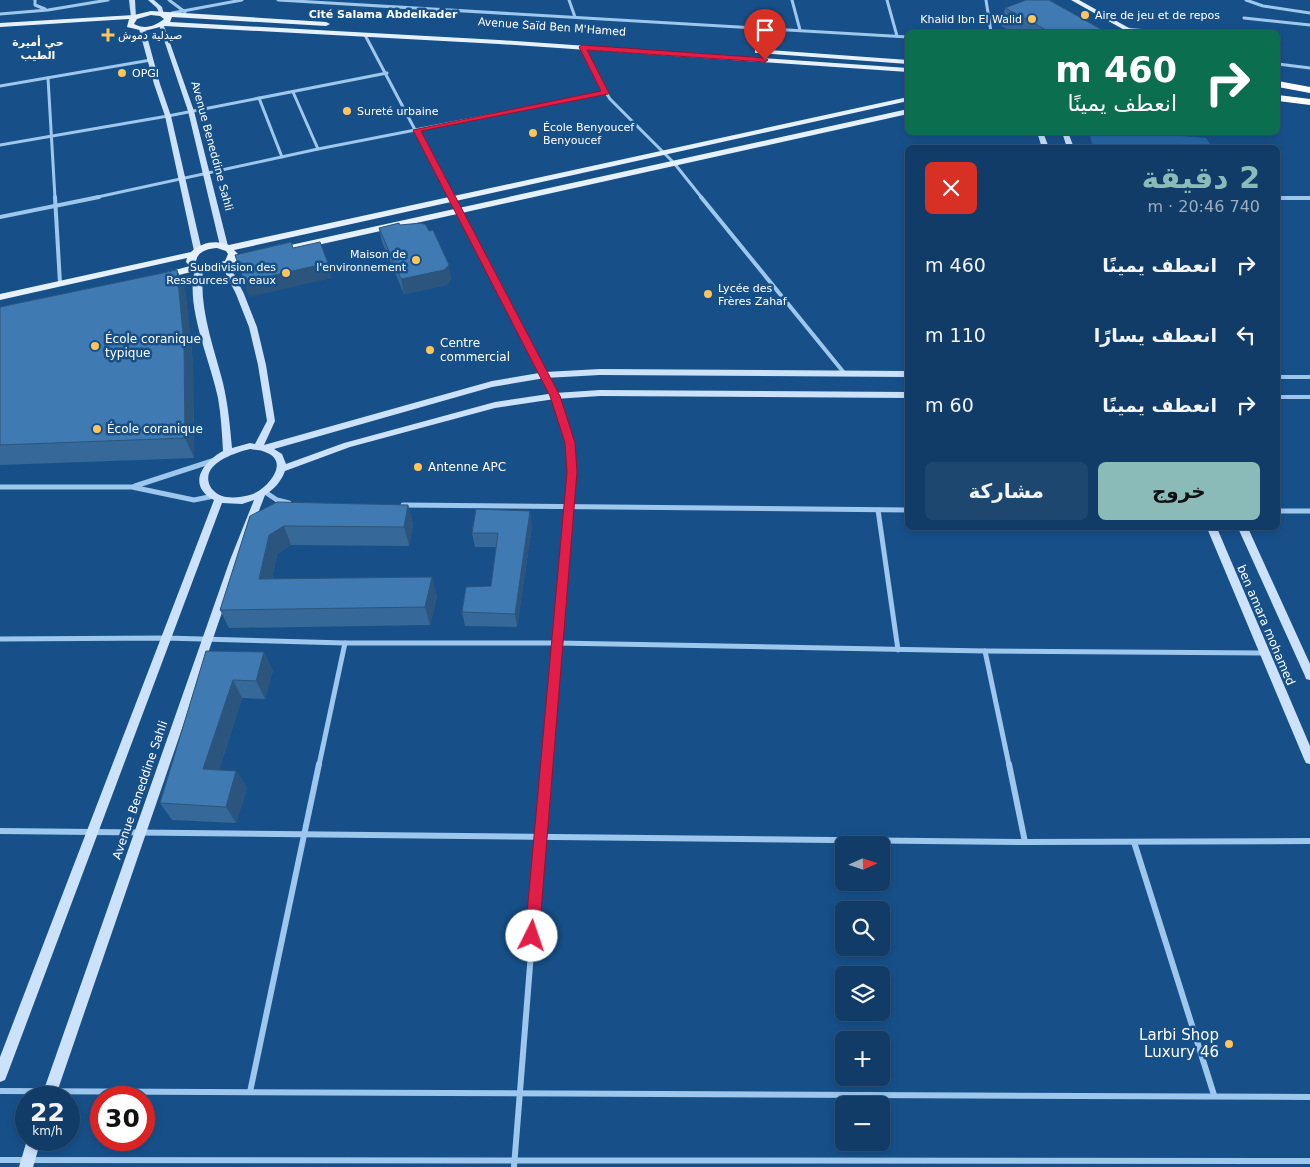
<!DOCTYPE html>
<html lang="ar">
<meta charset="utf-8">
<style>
:root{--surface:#113c67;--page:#1e4770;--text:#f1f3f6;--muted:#9cadc0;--line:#30567b;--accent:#8bbbb9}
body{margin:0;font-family:"DejaVu Sans",Vazirmatn,sans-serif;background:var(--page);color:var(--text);direction:rtl;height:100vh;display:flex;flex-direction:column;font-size:19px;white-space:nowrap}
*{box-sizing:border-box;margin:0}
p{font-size:16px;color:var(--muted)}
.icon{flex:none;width:28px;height:28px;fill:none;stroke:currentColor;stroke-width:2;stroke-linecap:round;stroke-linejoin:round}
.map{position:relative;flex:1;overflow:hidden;direction:ltr}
.sheet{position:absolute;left:905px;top:145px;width:375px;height:385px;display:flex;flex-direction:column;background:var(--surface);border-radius:8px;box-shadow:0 2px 8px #0003,0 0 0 1px var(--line);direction:rtl}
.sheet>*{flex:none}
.banner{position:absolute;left:905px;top:30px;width:375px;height:105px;border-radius:8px;box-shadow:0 2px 8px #0003,0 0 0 1px var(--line);direction:rtl;background:#0b6e4f;color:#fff;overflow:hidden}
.needle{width:32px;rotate:87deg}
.tools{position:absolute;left:835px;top:836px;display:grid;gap:10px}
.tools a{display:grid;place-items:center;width:55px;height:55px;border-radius:8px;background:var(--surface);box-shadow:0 2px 8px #0003,0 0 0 1px var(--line);font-size:25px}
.speed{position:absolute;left:15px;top:1086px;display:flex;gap:10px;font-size:25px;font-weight:700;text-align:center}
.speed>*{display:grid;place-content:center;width:65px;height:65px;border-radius:50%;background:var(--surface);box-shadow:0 2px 8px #0003,0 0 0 1px var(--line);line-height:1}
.speed small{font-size:12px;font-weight:400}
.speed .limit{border:8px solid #d22;background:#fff;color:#111}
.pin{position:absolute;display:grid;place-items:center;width:42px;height:42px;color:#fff;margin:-51px -21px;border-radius:50% 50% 50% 0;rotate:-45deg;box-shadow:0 0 5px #0007}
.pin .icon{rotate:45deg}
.me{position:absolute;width:55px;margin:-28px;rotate:4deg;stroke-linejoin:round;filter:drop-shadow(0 0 4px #0008)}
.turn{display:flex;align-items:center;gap:18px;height:105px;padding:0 20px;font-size:22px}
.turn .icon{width:65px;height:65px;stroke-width:2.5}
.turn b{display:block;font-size:35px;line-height:42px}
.round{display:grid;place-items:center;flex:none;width:52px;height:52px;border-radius:8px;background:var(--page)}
.summary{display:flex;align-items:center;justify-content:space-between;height:85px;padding:0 20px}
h1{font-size:30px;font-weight:700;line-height:38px;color:var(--accent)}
.button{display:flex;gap:10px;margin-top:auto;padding:10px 20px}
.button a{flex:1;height:58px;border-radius:8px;background:var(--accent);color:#111;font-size:20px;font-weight:700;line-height:58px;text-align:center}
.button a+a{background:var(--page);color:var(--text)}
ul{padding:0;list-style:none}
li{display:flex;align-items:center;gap:15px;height:70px;padding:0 20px}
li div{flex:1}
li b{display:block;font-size:19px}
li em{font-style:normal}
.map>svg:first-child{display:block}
</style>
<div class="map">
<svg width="1310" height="1167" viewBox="0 0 1310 1167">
<rect width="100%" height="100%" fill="#175089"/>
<path fill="#2668a6" d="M1128 132 1206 138 1212 147H1093L1089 133Z"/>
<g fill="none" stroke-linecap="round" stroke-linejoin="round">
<g stroke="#9ec7ee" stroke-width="3">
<path d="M35 0V5L45 9"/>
<path d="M169 0 185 12"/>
<path d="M278 0 908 37"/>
<path d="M569 0 575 17"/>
<path d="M792 0 800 30"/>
<path d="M887 0 897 36"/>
<path d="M986 0 991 32"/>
<path d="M1246 0 1263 6 1310 13"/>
<path d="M172 13 242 0"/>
<path d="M0 14 48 10 108 0"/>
<path d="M1244 18 1310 25"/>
<path d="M1126 29 1157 32"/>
<path d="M365 35 451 198"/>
<path d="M582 47 598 80 610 99 674 163 702 198"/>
<path d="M1278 64 1310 68"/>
<path d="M48 78 55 198"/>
<path d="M0 86 151 60"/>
<path d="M293 92 318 149"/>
<path d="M259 98 282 157"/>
<path d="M0 145 168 116 387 73"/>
<path d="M93 198 318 149 605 93"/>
</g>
<g stroke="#9ec7ee" stroke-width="4">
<path d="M55 197 60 283"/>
<path d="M450 197 555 396 570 448"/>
<path d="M701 197 845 374"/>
<path d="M1278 198H1310"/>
<path d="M0 217 99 197"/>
<path d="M1278 377H1310"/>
<path d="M1278 397H1310"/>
</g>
<g stroke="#9ec7ee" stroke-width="5">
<path d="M135 486 215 460"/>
<path d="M0 487H132L194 500 214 496"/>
<path d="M265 492 277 500 289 503"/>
<path d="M403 505 908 510"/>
<path d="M878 510 898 650"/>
<path d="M1278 511H1310"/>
<path d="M0 639 165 638 345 643H557L985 651 1264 653"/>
<path d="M985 651 1009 765"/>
<path d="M319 765 345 643"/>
<path d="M546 765 572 472 570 447"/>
</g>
<g stroke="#9ec7ee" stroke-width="6">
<path d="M1009 764 1025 842"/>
<path d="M0 831 1025 842 1310 841"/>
<path d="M1134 842 1214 1095"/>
<path d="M0 1091 1310 1097"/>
<path d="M250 1092 319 764"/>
<path d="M0 1160 1310 1161"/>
<path d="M514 1167 546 764"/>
</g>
<g fill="#cbe2fa" fill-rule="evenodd">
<path d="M129 0H135L136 18 131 17Z"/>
<path d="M148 0H154L162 7 164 15H160L157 8Z"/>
<path d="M159 25 164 26 194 111 228 246 227 248H224L220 246 188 111Z"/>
<path d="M142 27 145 29 160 84 171 116 202 251 201 253H195L194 251 165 116 154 84 139 29Z"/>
<path d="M1037 132H1043L1049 148H1042Z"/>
<path d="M1062 132H1068L1074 148H1067Z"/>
<path d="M222 262H228L244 294 257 327 266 365 275 421 264 445 492 381 545 372 600 369 908 371V377L600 375 545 378 492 387 274 449 282 454 286 464 344 443 495 402 555 393 600 390 908 392V398L600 396 555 399 495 408 350 447 285 471C281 482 274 489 265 495L240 560 55 1098H41L230 560 254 500 242 504 222 503 7 1075 5 1080 0 1082V1057L214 500C186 485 203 462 223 451 222 434 221 415 218 398 211 362 183 302 196 267H199L203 269C199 309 213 344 223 383 228 404 230 426 232 448L250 443 255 444 267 421 258 365 249 327 236 294 221 264ZM250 449C255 450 261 450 265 452 291 461 268 488 253 494 244 497 235 498 226 497 220 496 213 492 210 486 200 464 234 453 250 449Z"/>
<path d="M1207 528H1217L1310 746V764L1306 763 1304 759Z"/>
<path d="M1238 528H1248L1310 664V680L1306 679 1305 676Z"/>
<path d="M27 1140H41L33 1167H19Z"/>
</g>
<g fill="#e5f1ff" fill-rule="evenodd">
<path d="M1071 0H1079L1136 32H1128Z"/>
<path d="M151 11 326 22 330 24 326 26 172 17 170 22 499 40 908 68V72L499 44 164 26 144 31 127 27 129 19 0 27V23L134 15ZM151 15 160 16 164 19C155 26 145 30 134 24L137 19Z"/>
<path d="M755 49 908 60V64L758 53H755Z"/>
<path d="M908 97V101L234 250 238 254 236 258 252 253 257 256 219 269 195 271 163 279 158 276 160 274 190 266 186 262 187 258 0 300V294L191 252C202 242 216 240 229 245ZM217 248 226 251 228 254 225 261 201 266 196 261C198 251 207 249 217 248Z"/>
<path d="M908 109V114L277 254 272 251 277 248Z"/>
</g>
<g fill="#fff" fill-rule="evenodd">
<path d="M1278 81 1310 87V93L1278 87Z"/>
<path d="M1278 95 1310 99V105L1278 101Z"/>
</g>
</g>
<g fill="#366999">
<path d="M1005 8 1106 32H1012L1001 26Z"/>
<path d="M400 225 451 279 447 285 404 294 382 242 379 228Z"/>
<path d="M177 270 185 289 193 364 194 458 0 465V307Z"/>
<path d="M408 505 413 524 409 546 291 545 277 554 272 579 437 596 430 625 229 628 220 610 250 516Z"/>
<path d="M532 526 517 627 465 626 462 612 491 586 496 547H475L472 533Z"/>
<path d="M206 651 273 670 265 699 242 698 219 770 236 771 247 788 236 823 172 820 160 803Z"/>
</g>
<g fill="#2c557d">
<path d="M328 263 332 278 249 297 244 282Z"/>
<path d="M449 265 451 279 447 285 404 294 401 279Z"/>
<path d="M177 270 185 289 193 364 194 458 185 438Z"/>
<path d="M408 505 413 524 409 546 404 527Z"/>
<path d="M530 511 532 526 517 627 515 614Z"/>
<path d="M284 526 291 545 277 554 268 598 259 579 269 535Z"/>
<path d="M432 577 437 596 430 625 425 607Z"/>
<path d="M264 652 273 670 265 699 256 681Z"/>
<path d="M233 680 242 698 214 785 203 769Z"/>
<path d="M236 771 247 788 236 823 226 807Z"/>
</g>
<g fill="#3f7ab2" stroke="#2c557d">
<path d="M1026 0H1049L1106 32H1050L1005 8Z"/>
<path d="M399 223 400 225 421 223 426 225 429 231 433 230 449 265 444 270 401 279 379 228Z"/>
<path d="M291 242 293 248 320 242 328 263 244 282 235 255Z"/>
<path d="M177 270 184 344 185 438 0 445V307Z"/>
<path d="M277 502 408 505 404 527 284 526 269 535 259 579 432 577 425 607 220 610 250 516Z"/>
<path d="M476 509 530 511 515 614 462 612 466 587 491 586 498 533H472Z"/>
<path d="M206 651 264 652 256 681 233 680 203 769 236 771 226 807 160 803Z"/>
</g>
<path fill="#e11d48" stroke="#92132f" d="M582 45 765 58 768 60 765 62 587 50 609 93 608 94 421 131 560 396 575 443 577 472 539 936 537 941 532 943 527 941 525 936 567 472 565 443 550 396 413 130 601 91 579 47Z"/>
<g fill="#ffc55b" stroke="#175089" stroke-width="2">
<circle cx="1085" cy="15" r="5"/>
<circle cx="1032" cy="19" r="5"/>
<path d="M105.5 27.5h5v5h5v5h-5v5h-5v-5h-5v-5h5z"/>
<circle cx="122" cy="73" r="5"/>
<circle cx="347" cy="111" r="5"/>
<circle cx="533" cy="133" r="5"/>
<circle cx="416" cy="260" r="5"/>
<circle cx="286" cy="273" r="5"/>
<circle cx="708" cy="294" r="5"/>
<circle cx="95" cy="346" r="5"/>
<circle cx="430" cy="350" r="5"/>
<circle cx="97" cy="429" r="5"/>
<circle cx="418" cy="467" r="5"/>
<circle cx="1229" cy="1044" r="5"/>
</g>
<g text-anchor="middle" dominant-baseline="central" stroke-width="5" stroke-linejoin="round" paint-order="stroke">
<g font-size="11" font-weight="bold" fill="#fff" stroke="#175089">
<text x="383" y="14">Cité Salama Abdelkader</text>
<text x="38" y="42">حي أميرة<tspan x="38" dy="13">الطيب</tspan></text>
</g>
<g font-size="11" fill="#fff" stroke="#175089" text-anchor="start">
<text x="1095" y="15">Aire de jeu et de repos</text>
<text x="1022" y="19" text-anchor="end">Khalid Ibn El Walid</text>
<text x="118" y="35">صيدلية دموش</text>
<text x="132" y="73">OPGI</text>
<text x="357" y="111">Sureté urbaine</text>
<text x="543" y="127">École Benyoucef<tspan x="543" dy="13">Benyoucef</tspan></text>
<text x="406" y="254" text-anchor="end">Maison de<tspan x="406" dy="13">l'environnement</tspan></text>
<text x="276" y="267" text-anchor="end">Subdivision des<tspan x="276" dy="13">Ressources en eaux</tspan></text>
<text x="718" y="288">Lycée des<tspan x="718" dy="13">Frères Zahaf</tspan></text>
</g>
<g font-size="11" fill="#fff" stroke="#175089">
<text transform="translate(552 27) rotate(4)">Avenue Saïd Ben M'Hamed</text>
<text transform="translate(212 146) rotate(75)">Avenue Beneddine Sahli</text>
</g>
<g font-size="12" fill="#fff" stroke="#175089" text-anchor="start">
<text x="105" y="339">École coranique<tspan x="105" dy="14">typique</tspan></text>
<text x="440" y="343">Centre<tspan x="440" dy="14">commercial</tspan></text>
<text x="107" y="429">École coranique</text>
<text x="428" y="467">Antenne APC</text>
</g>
<g font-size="12" fill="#fff" stroke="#175089">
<text transform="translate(1266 625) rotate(67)">ben amara mohamed</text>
<text transform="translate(140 790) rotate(-71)">Avenue Beneddine Sahli</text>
</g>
<g font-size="15" fill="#fff" stroke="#175089" text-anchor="end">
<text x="1219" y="1035">Larbi Shop<tspan x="1219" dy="17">Luxury 46</tspan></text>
</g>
</g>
</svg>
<div class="tools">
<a><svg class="needle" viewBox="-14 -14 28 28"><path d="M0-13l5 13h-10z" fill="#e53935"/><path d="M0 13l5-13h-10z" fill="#9cadc0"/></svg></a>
<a><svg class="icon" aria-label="search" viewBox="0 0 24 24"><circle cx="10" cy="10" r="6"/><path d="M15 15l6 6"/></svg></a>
<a><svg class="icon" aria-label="layers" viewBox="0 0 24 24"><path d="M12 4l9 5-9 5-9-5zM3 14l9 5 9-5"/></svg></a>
<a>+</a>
<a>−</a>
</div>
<div class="speed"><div>22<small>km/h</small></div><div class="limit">30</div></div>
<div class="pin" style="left:765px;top:60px;background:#d93025"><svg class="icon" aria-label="arrive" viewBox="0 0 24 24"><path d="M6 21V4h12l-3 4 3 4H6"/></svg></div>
<svg class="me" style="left:532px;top:936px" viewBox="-20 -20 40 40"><circle r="19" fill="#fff"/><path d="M0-13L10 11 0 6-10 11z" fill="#e11d48"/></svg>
<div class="banner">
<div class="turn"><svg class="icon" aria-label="right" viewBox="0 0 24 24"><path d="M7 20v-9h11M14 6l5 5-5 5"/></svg><div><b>460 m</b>انعطف يمينًا</div></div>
</div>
<section class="sheet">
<div class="summary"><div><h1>2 دقيقة</h1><p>740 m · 20:46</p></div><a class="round" style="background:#d93025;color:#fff"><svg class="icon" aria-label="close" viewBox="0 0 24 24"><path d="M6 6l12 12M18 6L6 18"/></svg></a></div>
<ul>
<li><svg class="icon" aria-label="right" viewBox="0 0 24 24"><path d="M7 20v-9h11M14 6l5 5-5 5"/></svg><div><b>انعطف يمينًا</b></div><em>460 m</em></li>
<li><svg class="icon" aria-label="left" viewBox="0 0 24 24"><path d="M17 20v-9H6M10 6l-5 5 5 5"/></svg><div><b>انعطف يسارًا</b></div><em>110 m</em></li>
<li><svg class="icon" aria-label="right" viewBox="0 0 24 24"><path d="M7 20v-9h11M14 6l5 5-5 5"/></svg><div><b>انعطف يمينًا</b></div><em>60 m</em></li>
</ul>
<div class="button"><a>خروج</a><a>مشاركة</a></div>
</section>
</div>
